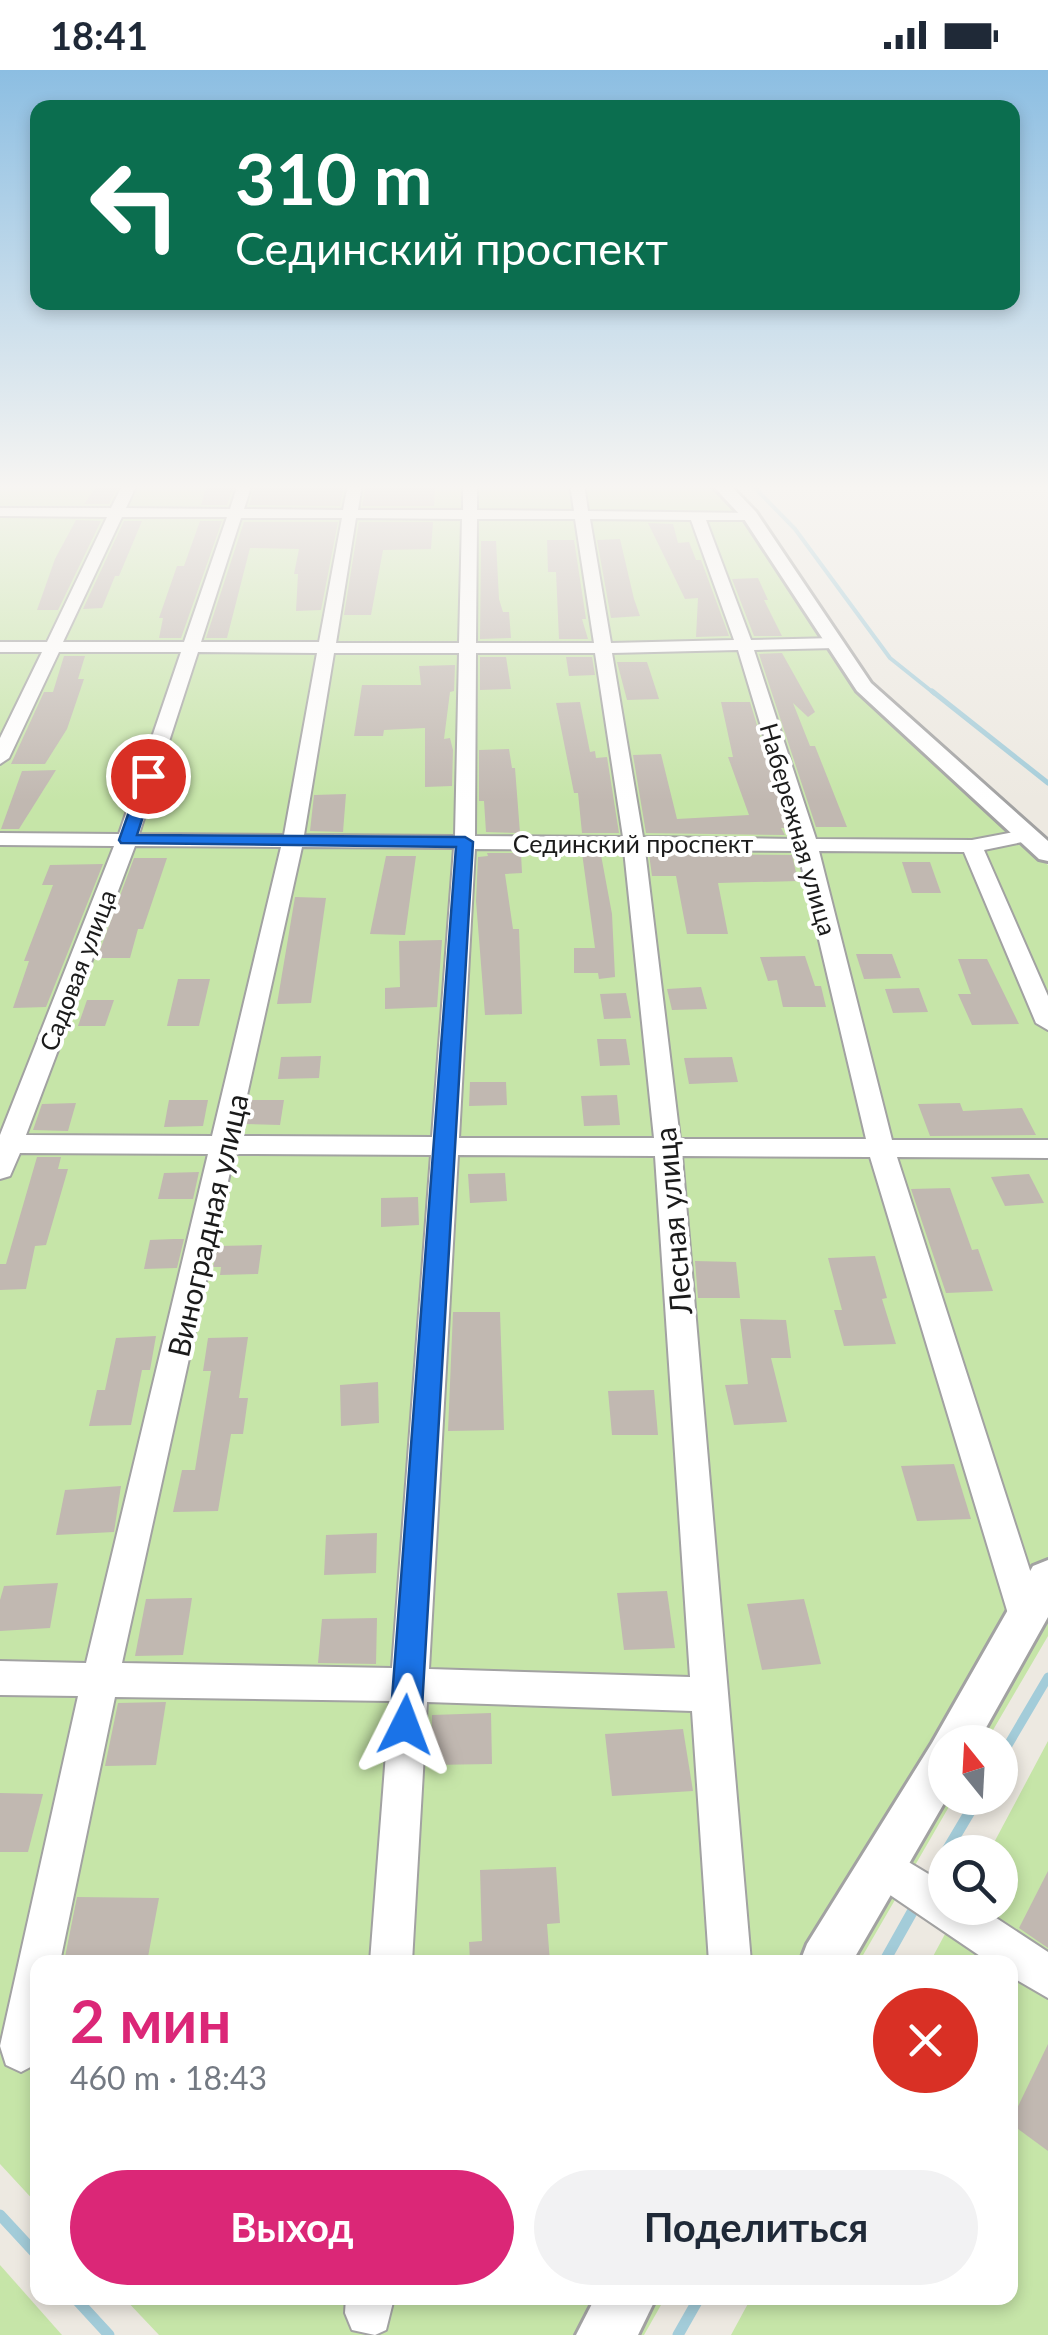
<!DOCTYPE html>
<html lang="ru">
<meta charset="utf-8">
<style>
:root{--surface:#fff;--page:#f2f2f3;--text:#1f2937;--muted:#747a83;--accent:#db2777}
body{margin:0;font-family:Lato,sans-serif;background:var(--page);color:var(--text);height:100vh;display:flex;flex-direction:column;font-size:38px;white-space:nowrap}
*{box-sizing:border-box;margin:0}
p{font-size:32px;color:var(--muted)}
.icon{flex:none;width:55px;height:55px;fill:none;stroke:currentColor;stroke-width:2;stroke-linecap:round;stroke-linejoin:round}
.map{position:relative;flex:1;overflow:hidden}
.sheet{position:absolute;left:30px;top:1885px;width:988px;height:350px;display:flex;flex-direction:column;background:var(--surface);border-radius:20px;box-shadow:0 5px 15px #0003}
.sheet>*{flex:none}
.top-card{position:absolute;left:30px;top:30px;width:990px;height:210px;border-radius:20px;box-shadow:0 5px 15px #0003;background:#0b6e4f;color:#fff;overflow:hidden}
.needle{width:65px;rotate:342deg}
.fabs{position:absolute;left:928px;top:1655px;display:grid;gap:20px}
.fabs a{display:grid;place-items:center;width:90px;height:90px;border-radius:50%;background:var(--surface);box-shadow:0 5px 15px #0003;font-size:50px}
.pin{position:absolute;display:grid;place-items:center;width:85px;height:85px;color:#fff;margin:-42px;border:5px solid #fff;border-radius:50%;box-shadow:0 2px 10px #0007}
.me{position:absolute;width:110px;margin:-55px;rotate:3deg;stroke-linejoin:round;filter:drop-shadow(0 0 8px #0008)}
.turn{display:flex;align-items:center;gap:35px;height:210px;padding:0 40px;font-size:45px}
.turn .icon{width:130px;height:130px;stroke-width:2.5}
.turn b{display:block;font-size:70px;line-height:85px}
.round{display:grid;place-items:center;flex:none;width:105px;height:105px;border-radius:52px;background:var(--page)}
.summary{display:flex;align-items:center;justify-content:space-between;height:170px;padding:0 40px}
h1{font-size:60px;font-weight:700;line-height:75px;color:var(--accent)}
.cta{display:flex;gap:20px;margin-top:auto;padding:20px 40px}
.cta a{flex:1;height:115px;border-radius:60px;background:var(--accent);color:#fff;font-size:40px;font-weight:700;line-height:115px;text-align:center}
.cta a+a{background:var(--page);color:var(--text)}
.status{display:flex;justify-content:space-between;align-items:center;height:70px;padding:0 50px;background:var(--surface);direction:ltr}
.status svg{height:28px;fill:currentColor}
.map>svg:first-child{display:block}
</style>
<div class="status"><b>18:41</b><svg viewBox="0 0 49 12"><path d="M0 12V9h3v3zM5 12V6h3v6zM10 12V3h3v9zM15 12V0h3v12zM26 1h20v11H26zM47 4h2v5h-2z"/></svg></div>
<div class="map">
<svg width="1048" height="2265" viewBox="0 0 1048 2265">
<rect width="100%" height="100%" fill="#ede9e1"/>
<g fill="#c6e5a8">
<path d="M0 414H716L739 438 855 622 989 746 1048 795V1566L986 1672H945V1728H954L859 1892H38L37 2134 0 2094Z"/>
<path d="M1048 1671V2265H731L751 2228H1010V1892H930L959 1838H1000V1782H989Z"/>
<path d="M0 2195 62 2265H0Z"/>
<path d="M124 2228H665L644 2265H159Z"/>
</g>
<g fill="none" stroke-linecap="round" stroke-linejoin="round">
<path stroke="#a3ccd9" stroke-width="4" d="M751 414 795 459 890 588 935 624"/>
<path stroke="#a3ccd9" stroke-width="5" d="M932 621 1048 713"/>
<path stroke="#a3ccd9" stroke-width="9" d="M1001 1687 1048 1607"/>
<g stroke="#a3ccd9" stroke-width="11">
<path d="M1000 1689 1002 1685"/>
<path d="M946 1782 978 1728"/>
<path d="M928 1814 945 1784"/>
<path d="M884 1892 916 1835"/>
<path d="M0 2145 38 2186"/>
<path d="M75 2228 109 2265"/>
<path d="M678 2265 699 2228"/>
</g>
</g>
<g fill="#c1b8b1">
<path d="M98 414H119L109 434H84Z"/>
<path d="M207 414H234L227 435H201Z"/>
<path d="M255 414H344L340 436 249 435Z"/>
<path d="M366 414H435L434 436H362Z"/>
<path d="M76 450 101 451 58 540H37L55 489Z"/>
<path d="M124 451H142L119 506H115L102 538 83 539Z"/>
<path d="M200 451H222L181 568H159L163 548H159L177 496H184Z"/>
<path d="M244 452H338L321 540 296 541 298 504H294L299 479 250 478 227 568H206Z"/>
<path d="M359 452H433L431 479 383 480 371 545H344Z"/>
<path d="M648 453 673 454 678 473 689 472 696 490H701L729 566 696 567 698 528 685 529Z"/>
<path d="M620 469 634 529 640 546 611 548 597 470Z"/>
<path d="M547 470H574L586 549H582L588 569H559L556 502H548Z"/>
<path d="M481 471H496L499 529 503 542H509L511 568 480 569Z"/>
<path d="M758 508 768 530H764L782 566H754L732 509Z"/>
<path d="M782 583 815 642 808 647 793 633 810 676H815L847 757H816L759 584Z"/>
<path d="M64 586H85L78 609H84L67 659 45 694H11L44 622H53Z"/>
<path d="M480 587H506L511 619 480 620Z"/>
<path d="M566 587H592L595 605 569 606Z"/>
<path d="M617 592H647L659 629 627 630Z"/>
<path d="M455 595 454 621 450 622 444 669 450 668 453 680 452 716 425 717V658L384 660 383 666H354L362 615H421L419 596Z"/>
<path d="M580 632 590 682 595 681 596 688 607 687 619 763H582L578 723H574L556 633Z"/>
<path d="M721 632H750L788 758H781L785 765 646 763 633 685 661 684 677 749 749 745 728 687H733Z"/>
<path d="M509 679 512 698H515L520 763 486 762 484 731H479V680Z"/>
<path d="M56 700 19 759H1L22 701Z"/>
<path d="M346 724 343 762 310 761 314 725Z"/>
<path d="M487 783H521L522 803 505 804 513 859H519L522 944 485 945 476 831 478 787 488 786Z"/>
<path d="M582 783 607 784 601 785 612 844 615 907 599 909 598 903H574V878H595Z"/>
<path d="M649 784 792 785 798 811 718 813 728 864H687L676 806H652Z"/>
<path d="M386 786H416L405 865 370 864Z"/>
<path d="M134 788H167L143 859H138L130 888H97Z"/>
<path d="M902 792H930L941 823H912Z"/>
<path d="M103 794 46 937 13 938 29 891H24L53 815H42L50 795Z"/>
<path d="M295 827 326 828 311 933 277 934Z"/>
<path d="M442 870 437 937 385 939V918L400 917 399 871Z"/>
<path d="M856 884H892L901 908 864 909Z"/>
<path d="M805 886 815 916H821L826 937H783L777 910 768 911 760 887Z"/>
<path d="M958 889H987L1019 954 972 955 958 924H971Z"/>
<path d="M178 909H210L199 956H167Z"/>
<path d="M701 917 707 939 672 940 667 919Z"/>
<path d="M919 918 928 942 893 943 885 919Z"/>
<path d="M626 923 631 948 604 949 600 924Z"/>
<path d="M87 930H114L105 956H78Z"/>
<path d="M597 969H626L630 995 600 996Z"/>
<path d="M321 986 319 1008 278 1009 281 987Z"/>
<path d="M732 987 738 1012 689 1014 684 988Z"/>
<path d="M470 1012H506L507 1035 469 1036Z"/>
<path d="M617 1025 620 1055 584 1056 581 1026Z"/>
<path d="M169 1030H208L203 1056 164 1057Z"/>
<path d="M251 1030H284L280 1055 245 1054Z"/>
<path d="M76 1033 68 1061 33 1060 42 1034Z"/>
<path d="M960 1033 963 1041 1022 1038 1036 1065 930 1066 918 1034Z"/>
<path d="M37 1087H61L58 1099H68L46 1175 35 1176 26 1219 0 1220V1194H6Z"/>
<path d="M199 1102 193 1129H158L164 1103Z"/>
<path d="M505 1103 507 1131 470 1133 468 1104Z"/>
<path d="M1029 1104 1044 1133 1005 1136 991 1107Z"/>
<path d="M950 1118 972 1180 978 1179 993 1221 946 1223 911 1119Z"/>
<path d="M418 1127 419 1155 381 1157V1128Z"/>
<path d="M174 1169H184L177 1198 144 1199 150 1170Z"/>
<path d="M262 1175 258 1204 220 1205 221 1197H213L218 1176Z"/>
<path d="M875 1186 887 1228 882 1229 896 1274 844 1276 834 1240H842L828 1188Z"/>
<path d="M695 1191 736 1192 740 1228H698Z"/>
<path d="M453 1242H500L504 1360 448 1361Z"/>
<path d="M740 1249 786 1250 791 1288H771L787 1352 734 1355 725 1315 748 1314Z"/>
<path d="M156 1266 150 1300H142L131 1355 89 1356 97 1320H105L116 1268Z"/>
<path d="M248 1267 239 1328H248L243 1364H231L218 1441 173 1442 182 1400H195L211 1301H203L208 1268Z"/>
<path d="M378 1312 379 1353 341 1356 340 1315Z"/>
<path d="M654 1320 658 1365H612L608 1321Z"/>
<path d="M954 1394 971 1449 917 1451 901 1396Z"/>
<path d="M121 1416 114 1462 56 1465 65 1420Z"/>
<path d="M377 1463 376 1503 324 1505 326 1465Z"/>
<path d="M58 1513 50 1558 0 1561V1530L4 1516Z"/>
<path d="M667 1521 675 1578 624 1580 617 1523Z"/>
<path d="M192 1528 183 1585 135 1586 146 1529Z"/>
<path d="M804 1529 821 1594 762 1600 747 1534Z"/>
<path d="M377 1548 376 1594 318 1593 322 1549Z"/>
<path d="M166 1632 156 1695 105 1696 118 1633Z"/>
<path d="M491 1643 492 1694 431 1695 432 1645Z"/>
<path d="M683 1659 693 1721 612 1726 605 1664Z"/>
<path d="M0 1723 43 1724 28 1782H0Z"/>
<path d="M556 1797 560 1853 547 1854 550 1892H470L469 1872 482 1871 480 1800Z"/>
<path d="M1048 1801V1878L1019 1858Z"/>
<path d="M77 1827 159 1828 147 1892H64Z"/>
<path d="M1048 1974V2081L1010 2053Z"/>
</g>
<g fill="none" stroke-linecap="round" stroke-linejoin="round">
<defs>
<g id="minor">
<path d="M123 414H137L126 438 230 439 238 414H252L244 439 343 440 348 414H362L358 440H463V414H477V440L574 441 570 414H584L588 441 755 443 757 446 750 450H706L751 570 835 568 843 573 835 578 754 580 816 769 972 770 1025 760 1035 766 1032 770 984 780 1048 926V960L1036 953 964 782 819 781 892 1070H1048V1088L897 1087 1045 1547 1040 1558 1027 1563 1014 1558 1009 1547 870 1087 682 1086 751 1892H709L692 1641 427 1632 412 1892H370L390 1631 115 1627 60 1892H38V1993L21 2002 6 1995 0 1976 78 1626 0 1625V1591L86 1593 208 1084 20 1083 10 1106 0 1109V1065L114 776 0 775V763L119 764 181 582H59L9 688 0 694V668L42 582H0V572H47L107 447 0 446V438H111ZM122 447H227L184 572H63ZM241 448H342L319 572H201ZM356 448 462 449 459 573H336ZM477 449H575L594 573H476ZM590 449 691 450 734 570 611 573ZM738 580 795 769 643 767 612 583ZM198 582 317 583 284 765 139 764ZM334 583H459L455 766 304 765ZM476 583H595L623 767 475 766ZM135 776 281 777 212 1066 26 1065ZM302 777 454 778 432 1067 238 1066ZM475 779 624 780 654 1068H459ZM645 780 798 781 866 1069H680ZM234 1084 431 1085 392 1598 122 1593ZM458 1085 655 1086 690 1607 429 1599Z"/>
<path d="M882 1776 945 1814V1838H981L1048 1882V1928L1010 1906V1892H989L868 1810 862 1796 868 1782Z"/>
<path d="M346 2228H394L386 2260 375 2265 352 2260 345 2243Z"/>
</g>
<g id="tertiary">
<path d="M711 414H729L756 442 871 613 1048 771V791L1039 789 857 621 744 449Z"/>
<path d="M1048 1490V1547L978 1672H945L947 1728 852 1892H800L807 1874 932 1673 1033 1496Z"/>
<path d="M595 2228H656L638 2265H576Z"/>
</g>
</defs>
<use href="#minor" stroke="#a2a2a2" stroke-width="4"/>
<use href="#tertiary" stroke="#a2a2a2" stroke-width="6"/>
<use href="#minor" fill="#fff" fill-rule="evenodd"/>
<use href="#tertiary" fill="#fff" fill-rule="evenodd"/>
</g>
<linearGradient id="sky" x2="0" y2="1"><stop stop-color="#8cbee2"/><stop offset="0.57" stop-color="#f7f5f2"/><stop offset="1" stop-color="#f7f5f2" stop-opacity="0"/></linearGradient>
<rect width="1048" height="732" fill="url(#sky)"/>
<path fill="#1a73e8" stroke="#114b97" stroke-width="2.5" d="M143 702 156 706 137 765 465 767 473 772 421 1655 416 1665 405 1669 394 1665 390 1655 456 777 121 773 119 770Z"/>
<g text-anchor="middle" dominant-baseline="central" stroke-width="8" stroke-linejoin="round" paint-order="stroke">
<g font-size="25" fill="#1b1b1b" stroke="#fff">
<text transform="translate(799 759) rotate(74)">Набережная улица</text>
<text x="633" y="773">Сединский проспект</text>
<text transform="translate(77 900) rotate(-69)">Садовая улица</text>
</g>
<g font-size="30" fill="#1b1b1b" stroke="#fff">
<text transform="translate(672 1151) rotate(-95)">Лесная улица</text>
<text transform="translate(207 1155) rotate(-77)">Виноградная улица</text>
</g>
</g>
</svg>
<div class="fabs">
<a><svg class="needle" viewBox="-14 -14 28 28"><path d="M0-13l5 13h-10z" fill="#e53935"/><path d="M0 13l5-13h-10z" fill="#747a83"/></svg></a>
<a><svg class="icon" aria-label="search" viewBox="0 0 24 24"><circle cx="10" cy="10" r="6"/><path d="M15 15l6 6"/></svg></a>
</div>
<div class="pin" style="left:148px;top:706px;background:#d93025"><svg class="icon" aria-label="arrive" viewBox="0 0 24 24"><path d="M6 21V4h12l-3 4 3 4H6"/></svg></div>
<svg class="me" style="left:405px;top:1655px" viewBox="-20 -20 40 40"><path d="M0-17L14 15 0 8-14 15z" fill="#1a73e8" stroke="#fff" stroke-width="4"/></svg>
<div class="top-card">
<div class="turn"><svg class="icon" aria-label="left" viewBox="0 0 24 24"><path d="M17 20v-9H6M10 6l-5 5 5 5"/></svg><div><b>310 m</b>Сединский проспект</div></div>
</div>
<section class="sheet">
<div class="summary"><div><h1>2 мин</h1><p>460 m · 18:43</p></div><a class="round" style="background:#d93025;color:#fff"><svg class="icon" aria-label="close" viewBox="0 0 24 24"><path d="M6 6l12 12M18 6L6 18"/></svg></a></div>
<div class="cta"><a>Выход</a><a>Поделиться</a></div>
</section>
</div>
